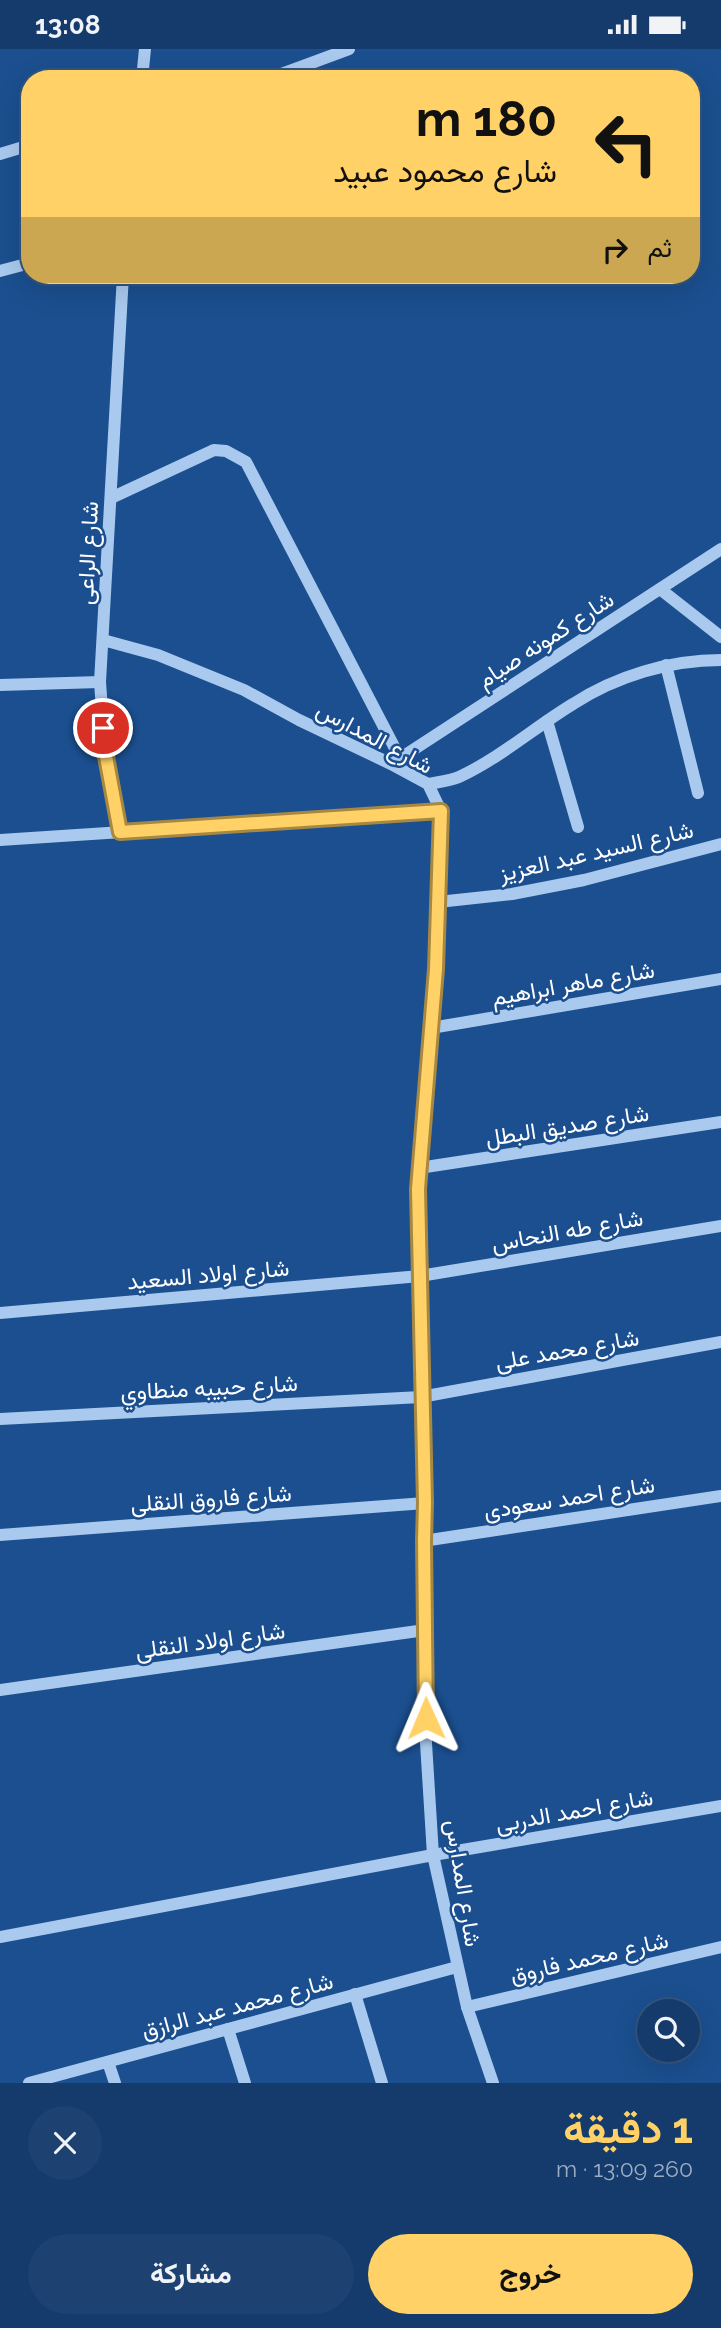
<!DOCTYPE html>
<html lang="ar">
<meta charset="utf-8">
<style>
:root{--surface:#143b6b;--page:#1d4271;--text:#f1f3f6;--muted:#9dadc1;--line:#33557e;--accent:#ffd166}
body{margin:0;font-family:Raleway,Vazirmatn,sans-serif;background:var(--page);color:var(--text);direction:rtl;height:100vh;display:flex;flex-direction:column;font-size:26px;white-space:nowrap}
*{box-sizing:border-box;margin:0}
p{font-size:23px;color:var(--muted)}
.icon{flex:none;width:38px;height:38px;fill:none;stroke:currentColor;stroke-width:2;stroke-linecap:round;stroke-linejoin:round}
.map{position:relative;height:2034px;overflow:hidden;direction:ltr}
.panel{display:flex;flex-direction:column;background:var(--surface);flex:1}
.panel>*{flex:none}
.hud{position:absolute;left:21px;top:21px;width:679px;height:214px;border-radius:28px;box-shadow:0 7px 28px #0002,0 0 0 2px var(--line);direction:rtl;background:#ffd166;color:#111;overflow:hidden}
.buttons{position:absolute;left:637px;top:1950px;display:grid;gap:14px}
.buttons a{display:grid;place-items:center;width:63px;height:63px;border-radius:50%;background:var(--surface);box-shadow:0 7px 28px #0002,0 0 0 2px var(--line);font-size:35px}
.pin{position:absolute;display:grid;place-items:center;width:60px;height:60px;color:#fff;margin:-30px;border:4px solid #fff;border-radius:50%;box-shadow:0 2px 7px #0007}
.me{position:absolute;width:77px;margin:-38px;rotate:359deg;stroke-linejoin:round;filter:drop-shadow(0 0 5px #0008)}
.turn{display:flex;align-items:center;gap:24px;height:147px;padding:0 28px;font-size:32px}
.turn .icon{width:91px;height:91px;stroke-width:2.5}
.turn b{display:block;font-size:49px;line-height:60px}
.then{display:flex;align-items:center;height:66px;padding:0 28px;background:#0003;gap:14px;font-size:26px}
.round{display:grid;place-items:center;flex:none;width:74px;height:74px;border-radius:37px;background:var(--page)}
.summary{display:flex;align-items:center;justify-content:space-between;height:119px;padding:0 28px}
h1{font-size:42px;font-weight:700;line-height:52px;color:var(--accent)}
.button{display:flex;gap:14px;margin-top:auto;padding:14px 28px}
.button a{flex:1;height:80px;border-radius:42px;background:var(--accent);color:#111;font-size:28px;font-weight:700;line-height:80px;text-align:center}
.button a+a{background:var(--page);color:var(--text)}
.status{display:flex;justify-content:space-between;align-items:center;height:49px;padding:0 35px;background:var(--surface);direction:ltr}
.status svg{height:19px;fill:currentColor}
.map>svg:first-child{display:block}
</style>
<div class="status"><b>13:08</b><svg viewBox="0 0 49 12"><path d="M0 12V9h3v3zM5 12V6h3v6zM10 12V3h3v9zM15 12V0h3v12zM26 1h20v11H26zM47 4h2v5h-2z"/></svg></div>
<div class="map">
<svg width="721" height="2034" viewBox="0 0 721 2034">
<rect width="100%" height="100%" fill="#1b4f8f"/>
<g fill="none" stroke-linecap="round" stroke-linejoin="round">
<g stroke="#a9c9ee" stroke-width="12">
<path d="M142 30 145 0"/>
<path d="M268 30 349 0"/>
<path d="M0 105 30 96"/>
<path d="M0 222 30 214"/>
<path d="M111 449 214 401 226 402 246 413 400 709"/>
<path d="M660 540 721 588"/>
<path d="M103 591 158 606 244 641 299 671 391 715 428 735 441 762 436 920 418 1140 425 1454 423 1492 426 1694 433 1806 467 1958 493 2034"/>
<path d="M666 616 698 744"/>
<path d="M0 636 100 633"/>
<path d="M547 672 578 778"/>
<path d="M396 712 721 500"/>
<path d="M428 735C438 733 450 732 459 728 500 709 535 678 573 655 616 627 670 611 721 611"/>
<path d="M120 783 105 702 100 633 123 226"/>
<path d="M0 791 441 762"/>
<path d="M438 853 512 845 584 831 721 795"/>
<path d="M431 979 721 930"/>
<path d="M419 1119 721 1073"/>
<path d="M0 1264 420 1227 721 1177"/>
<path d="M0 1370 421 1348 721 1293"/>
<path d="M0 1486 425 1454"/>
<path d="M423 1492 721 1447"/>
<path d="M0 1641 425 1581"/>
<path d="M0 1888 433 1806 721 1757"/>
<path d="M355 1945 382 2034"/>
<path d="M467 1958 721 1898"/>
<path d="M228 1980 245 2034"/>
<path d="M108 2013 115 2034"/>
<path d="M29 2034 457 1918"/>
</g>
</g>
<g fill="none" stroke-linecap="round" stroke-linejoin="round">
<defs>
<path id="route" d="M103 679 105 702 120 783 441 762 436 920 418 1140 425 1454 424 1492 426 1669"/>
</defs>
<use href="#route" stroke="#a68842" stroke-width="18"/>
<use href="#route" stroke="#ffd166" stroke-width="12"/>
</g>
<g text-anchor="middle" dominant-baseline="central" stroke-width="5" stroke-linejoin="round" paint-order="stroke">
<g font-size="23" fill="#fff" stroke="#1b4f8f">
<text transform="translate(87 504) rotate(-87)">شارع الراعى</text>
<text transform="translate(545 590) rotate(-33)">شارع كمونه صيام</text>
<text transform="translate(375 688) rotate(28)">شارع المدارس</text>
<text transform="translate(596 802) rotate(-13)">شارع السيد عبد العزيز</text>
<text transform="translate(573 934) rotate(-10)">شارع ماهر ابراهيم</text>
<text transform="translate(567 1076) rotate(-9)">شارع صديق البطل</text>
<text transform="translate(567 1181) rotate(-10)">شارع طه النحاس</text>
<text transform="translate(208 1225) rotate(-5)">شارع اولاد السعيد</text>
<text transform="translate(567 1300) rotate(-10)">شارع محمد على</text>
<text transform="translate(209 1338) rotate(-3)">شارع حبيبه منطاوي</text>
<text transform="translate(569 1448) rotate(-9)">شارع احمد سعودى</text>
<text transform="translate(211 1449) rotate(-4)">شارع فاروق النقلى</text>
<text transform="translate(210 1591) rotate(-8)">شارع اولاد النقلى</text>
<text transform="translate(574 1761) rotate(-10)">شارع احمد الدربى</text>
<text transform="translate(464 1834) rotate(81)">شارع المدارس</text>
<text transform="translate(589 1908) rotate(-13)">شارع محمد فاروق</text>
<text transform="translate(237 1956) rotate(-15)">شارع محمد عبد الرازق</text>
</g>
</g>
</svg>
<div class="buttons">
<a><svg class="icon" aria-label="search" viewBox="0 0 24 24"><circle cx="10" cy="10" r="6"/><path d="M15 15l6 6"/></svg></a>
</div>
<div class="pin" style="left:103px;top:679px;background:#d93025"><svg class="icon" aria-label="arrive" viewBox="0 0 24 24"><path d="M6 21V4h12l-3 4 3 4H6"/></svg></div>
<svg class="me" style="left:426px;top:1669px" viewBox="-20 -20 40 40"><path d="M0-17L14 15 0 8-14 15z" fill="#ffd166" stroke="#fff" stroke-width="4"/></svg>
<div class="hud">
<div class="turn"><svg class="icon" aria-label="left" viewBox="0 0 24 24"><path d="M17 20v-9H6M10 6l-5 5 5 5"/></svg><div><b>180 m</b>شارع محمود عبيد</div></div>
<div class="then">ثم<svg class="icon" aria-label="right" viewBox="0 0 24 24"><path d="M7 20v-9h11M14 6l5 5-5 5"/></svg></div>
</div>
</div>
<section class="panel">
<div class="summary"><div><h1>1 دقيقة</h1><p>260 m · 13:09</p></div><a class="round"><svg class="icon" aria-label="close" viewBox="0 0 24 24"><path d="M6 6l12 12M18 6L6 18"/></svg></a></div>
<div class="button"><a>خروج</a><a>مشاركة</a></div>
</section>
